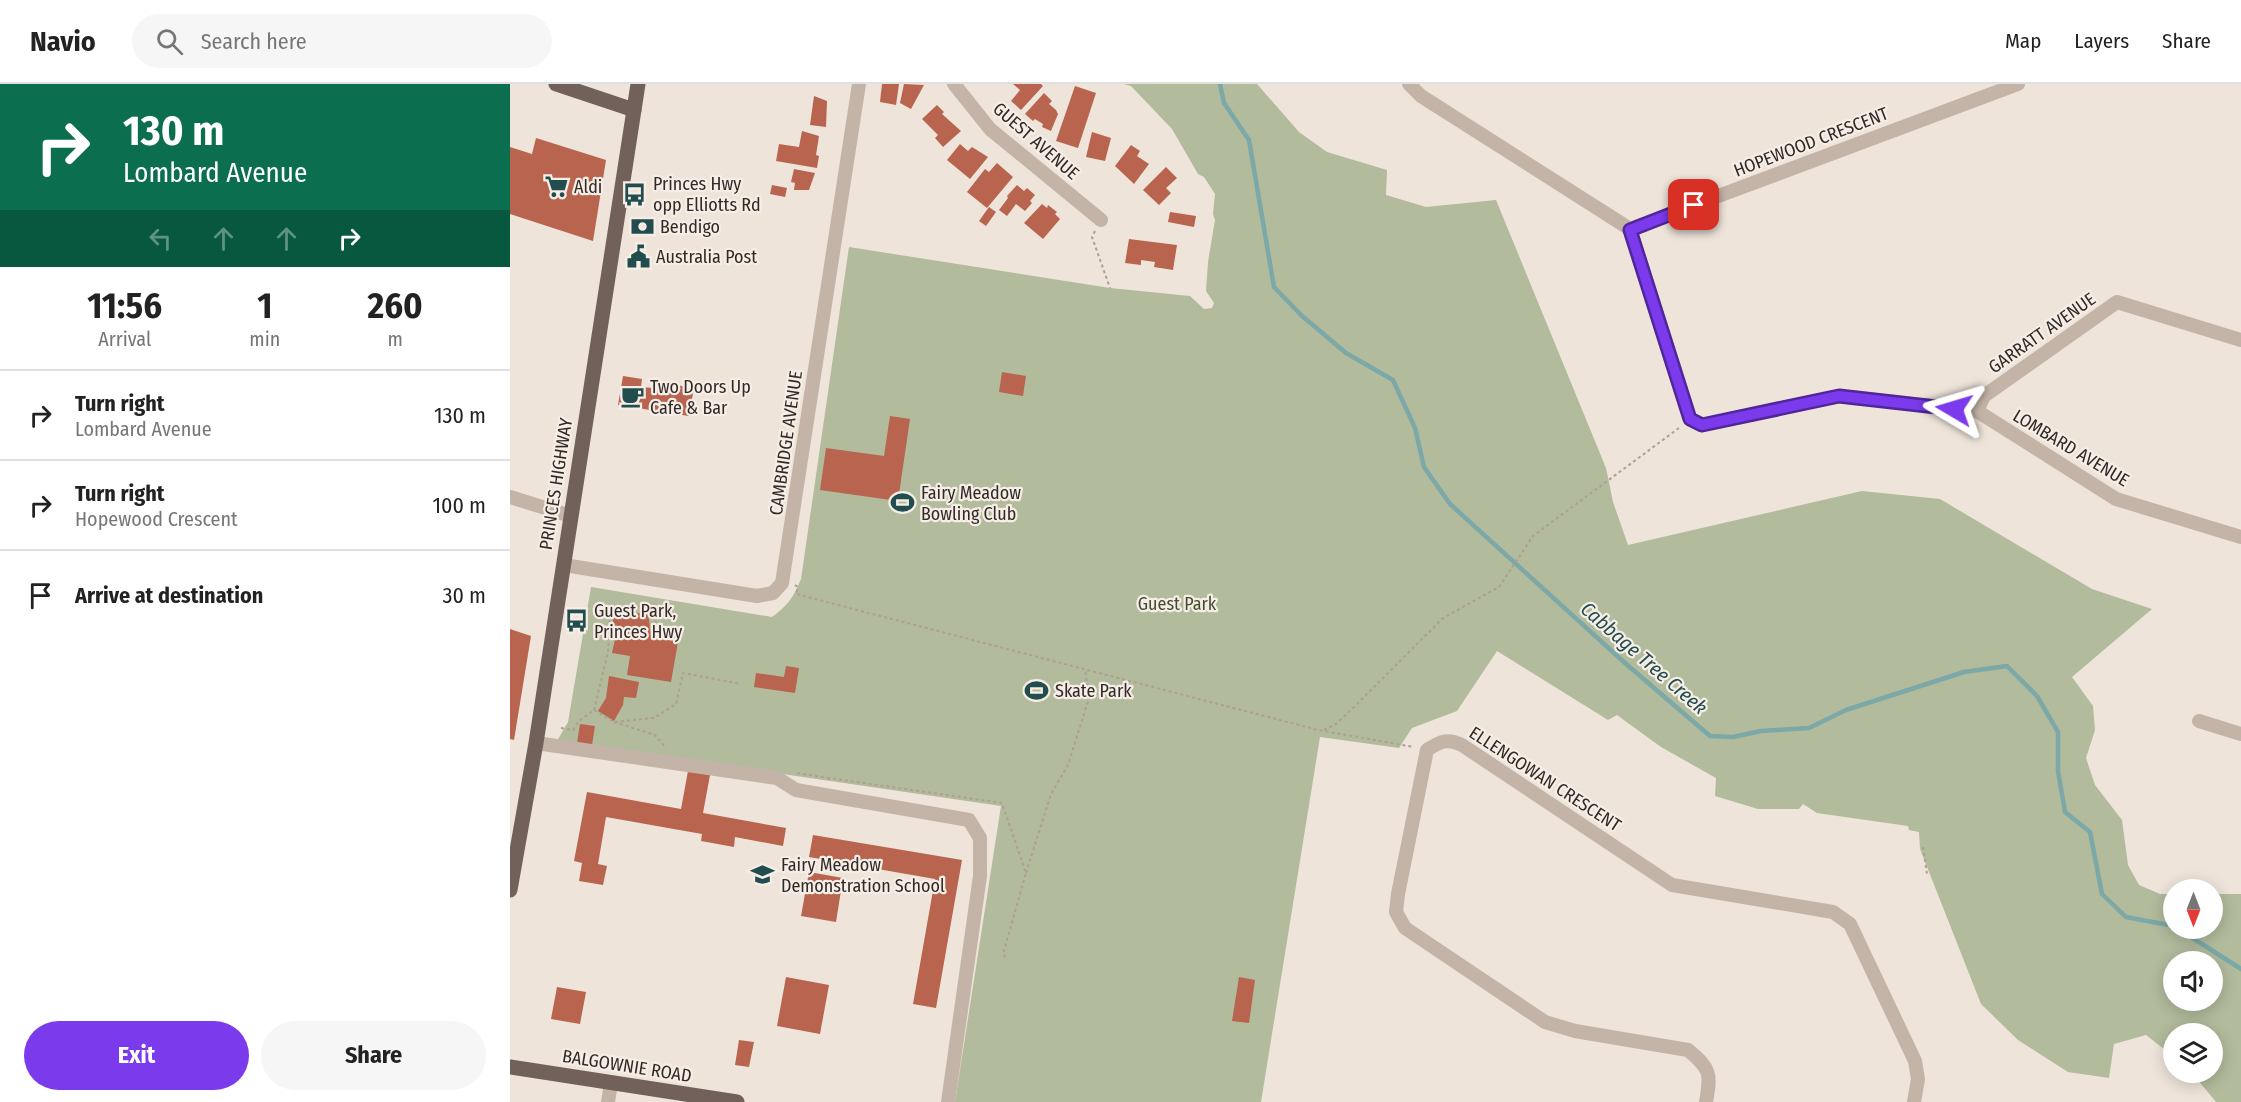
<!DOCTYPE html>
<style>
:root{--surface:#fff;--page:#f6f6f6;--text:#222;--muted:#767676;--line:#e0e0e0;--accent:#7c3aed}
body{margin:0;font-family:"Fira Sans Condensed",sans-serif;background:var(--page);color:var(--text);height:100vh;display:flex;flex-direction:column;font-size:22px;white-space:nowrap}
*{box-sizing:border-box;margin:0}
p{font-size:20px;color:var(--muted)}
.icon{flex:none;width:33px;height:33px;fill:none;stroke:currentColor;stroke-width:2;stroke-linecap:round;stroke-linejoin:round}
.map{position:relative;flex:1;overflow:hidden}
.side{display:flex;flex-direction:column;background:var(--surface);width:510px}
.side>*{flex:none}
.guide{background:#0b6e4f;color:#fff;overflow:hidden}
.needle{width:39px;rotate:180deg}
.buttons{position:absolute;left:1653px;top:795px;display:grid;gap:12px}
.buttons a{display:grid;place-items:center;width:60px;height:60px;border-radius:50%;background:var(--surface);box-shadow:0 3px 15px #0003;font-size:30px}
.pin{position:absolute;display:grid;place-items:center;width:51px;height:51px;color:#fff;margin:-26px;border-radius:12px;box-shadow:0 3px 9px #0006}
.me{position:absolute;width:66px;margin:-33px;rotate:277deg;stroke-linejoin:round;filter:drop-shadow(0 0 4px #0008)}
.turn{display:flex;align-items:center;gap:21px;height:126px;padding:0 24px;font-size:27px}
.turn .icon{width:78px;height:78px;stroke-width:2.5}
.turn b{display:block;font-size:42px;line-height:51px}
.lanes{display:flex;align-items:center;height:57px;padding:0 24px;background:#0003;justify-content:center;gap:30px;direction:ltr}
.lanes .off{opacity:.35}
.eta{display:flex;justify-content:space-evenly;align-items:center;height:102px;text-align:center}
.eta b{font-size:36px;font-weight:700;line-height:42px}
.button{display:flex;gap:12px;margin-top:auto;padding:12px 24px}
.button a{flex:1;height:69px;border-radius:36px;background:var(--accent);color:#fff;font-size:24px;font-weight:700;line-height:69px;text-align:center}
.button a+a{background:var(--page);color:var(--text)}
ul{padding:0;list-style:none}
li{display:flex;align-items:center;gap:18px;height:90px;padding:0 24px;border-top:2px solid var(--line)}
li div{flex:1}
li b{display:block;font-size:22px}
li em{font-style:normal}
header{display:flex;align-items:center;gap:36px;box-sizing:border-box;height:84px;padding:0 30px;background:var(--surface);border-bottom:2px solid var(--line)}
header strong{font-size:28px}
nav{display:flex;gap:33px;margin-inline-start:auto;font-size:21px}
.search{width:420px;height:54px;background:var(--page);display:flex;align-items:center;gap:15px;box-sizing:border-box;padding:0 21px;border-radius:33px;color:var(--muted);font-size:22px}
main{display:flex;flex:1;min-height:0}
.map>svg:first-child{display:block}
</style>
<header>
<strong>Navio</strong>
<div class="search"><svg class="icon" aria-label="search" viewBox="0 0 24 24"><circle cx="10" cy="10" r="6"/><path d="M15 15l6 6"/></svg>Search here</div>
<nav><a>Map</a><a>Layers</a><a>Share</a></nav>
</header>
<main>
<section class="side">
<div class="guide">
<div class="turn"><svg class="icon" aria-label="right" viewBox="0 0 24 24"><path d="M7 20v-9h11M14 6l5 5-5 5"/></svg><div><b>130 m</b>Lombard Avenue</div></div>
<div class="lanes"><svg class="icon off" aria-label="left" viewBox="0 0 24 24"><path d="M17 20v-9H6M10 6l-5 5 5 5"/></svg><svg class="icon off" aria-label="ahead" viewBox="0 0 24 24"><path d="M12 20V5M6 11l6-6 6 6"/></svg><svg class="icon off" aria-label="ahead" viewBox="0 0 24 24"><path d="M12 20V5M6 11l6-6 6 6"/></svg><svg class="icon" aria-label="right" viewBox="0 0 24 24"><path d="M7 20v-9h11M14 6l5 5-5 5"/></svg></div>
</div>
<div class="eta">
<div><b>11:56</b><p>Arrival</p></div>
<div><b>1</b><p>min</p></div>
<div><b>260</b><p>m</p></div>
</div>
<ul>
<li><svg class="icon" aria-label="right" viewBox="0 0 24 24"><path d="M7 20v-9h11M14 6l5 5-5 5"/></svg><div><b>Turn right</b><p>Lombard Avenue</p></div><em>130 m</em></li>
<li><svg class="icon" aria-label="right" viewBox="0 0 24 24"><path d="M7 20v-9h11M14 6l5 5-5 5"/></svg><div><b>Turn right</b><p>Hopewood Crescent</p></div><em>100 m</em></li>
<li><svg class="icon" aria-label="arrive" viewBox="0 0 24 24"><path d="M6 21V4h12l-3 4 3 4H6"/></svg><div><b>Arrive at destination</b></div><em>30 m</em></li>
</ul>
<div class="button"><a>Exit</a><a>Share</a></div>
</section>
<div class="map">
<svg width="1731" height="1018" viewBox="0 0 1731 1018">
<rect width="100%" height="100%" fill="#eee4da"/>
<path fill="#b2bb9c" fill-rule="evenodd" d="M614 0H747L789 48 817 68 877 86 876 111 916 123 986 116 1096 384 1103 418 1118 461 1352 407 1430 415 1582 505 1642 525 1562 593 1583 622 1585 646 1576 674 1585 701 1612 736 1618 781 1629 801 1650 810H1663L1664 844H1702L1703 810H1731V1018H1706L1682 989 1702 988V950H1664L1663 972 1636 951 1604 960 1599 994 1558 988 1508 956 1471 920 1410 765 1409 748 1399 746 1398 742 1307 729 1293 720 1289 725H1248L1205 712 1206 694 1151 663 1107 631 1098 636 987 567 947 627 902 644 889 664 810 653 751 1018H445L491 722 47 657 58 638 81 503 262 533C277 522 284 513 291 495L339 163 600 204 680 212 694 225 702 224 704 219 696 207 698 178 705 136 703 130 705 110 694 93 688 90 662 45 621 2ZM1664 878H1702V916H1664Z"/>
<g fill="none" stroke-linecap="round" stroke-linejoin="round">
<g stroke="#7ca8a8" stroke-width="4.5">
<path d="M710 0 714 19 739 56 764 203 791 231 836 269 883 296 905 344 914 383 940 420 1115 579 1200 652 1223 653 1251 647 1299 644 1336 626 1454 588 1497 582 1527 612 1548 648V687L1555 728 1580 748 1592 810 1616 833 1664 842"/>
<path d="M1667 844 1731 885"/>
</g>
</g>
<g fill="#b8644f">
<path d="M372 0H389L386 21 370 18Z"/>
<path d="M394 0 414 1 401 25 390 19Z"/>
<path d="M503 0H531L533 2 511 26 501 17 510 6Z"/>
<path d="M565 2 586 9 568 64 546 57Z"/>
<path d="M534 9 542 17 539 20 546 26 548 30 541 47 532 43 533 40 525 35 523 37 515 30Z"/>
<path d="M304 12 317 17 316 43 300 41Z"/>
<path d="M427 21 434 28 432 30 451 47 433 63 425 54 428 51 412 35Z"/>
<path d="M292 47 309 52 306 71 309 72 307 84 266 77 269 60 289 63Z"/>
<path d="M582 48 601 54 595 77 576 73Z"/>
<path d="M26 54 96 76 83 157 0 130V63L22 70Z"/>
<path d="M450 60 458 67 462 63 478 73 460 95 437 76Z"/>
<path d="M621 61 630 67 627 72 639 80 624 100 605 82Z"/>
<path d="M487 79 503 93 477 124 457 108 475 85 479 88Z"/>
<path d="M656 83 667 94 656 104 661 109 649 121 633 106Z"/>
<path d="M284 85 305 89 299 106H284L285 99 281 98Z"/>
<path d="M262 101 277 104 275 113 260 110Z"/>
<path d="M507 101 514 107 517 104 525 111 520 117 522 119 515 127 506 120 497 132 489 126 498 114 497 112Z"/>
<path d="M532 120 537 124 538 121 547 128 545 130 550 135 533 155 514 139Z"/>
<path d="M479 123 486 128 476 142 469 137Z"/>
<path d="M660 128 686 132 684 143 658 138Z"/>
<path d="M619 155 667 161 663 186 644 183 645 178 631 176V181L615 179Z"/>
<path d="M492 288 516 292 513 312 489 308Z"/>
<path d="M113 292 132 295 131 303 143 304 144 300 155 301V306L159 307 160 300 184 304 179 332 108 321Z"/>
<path d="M380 332 400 335 388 417 310 406 316 364 374 372Z"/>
<path d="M138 528 141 552 168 558 161 598 117 591 120 572 102 569 106 551 102 532Z"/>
<path d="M0 545 21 552 4 656 0 655Z"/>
<path d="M276 582 289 584 285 609 244 603 246 589 274 593Z"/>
<path d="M99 592 129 598 126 614 114 613 113 621 104 637 88 627 96 614Z"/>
<path d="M70 640 85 642 82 661 67 659Z"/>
<path d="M178 687 200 691 193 729 276 744 273 762 225 753 224 763 191 757 192 750 96 733 88 780 97 782 93 801 69 797 72 779 64 777 77 708 171 725Z"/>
<path d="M303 751 452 776 426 924 403 920 425 795 299 773Z"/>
<path d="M299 788 333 794 326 838 291 832Z"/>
<path d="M276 893 319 901 310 950 267 942Z"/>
<path d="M729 893 745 896 739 939 722 937Z"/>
<path d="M47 903 76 908 70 940 41 935Z"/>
<path d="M229 956 244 958 239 983 225 981Z"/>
</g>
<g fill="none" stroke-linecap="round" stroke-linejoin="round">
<g stroke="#b09e92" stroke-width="2" stroke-dasharray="3 3" stroke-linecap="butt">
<path d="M585 147 582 153 600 204"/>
<path d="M285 501 288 503 286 510 808 646 904 663"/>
<path d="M84 626 98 568 100 529 144 519 146 543 174 547"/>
<path d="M104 638 145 651 156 664"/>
<path d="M51 644 63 646 69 637 84 626 104 638 144 634 166 620 173 589 231 600"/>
<path d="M814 646 826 640 844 623 933 534 989 503 1023 452 1169 344"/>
<path d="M287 689 319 694"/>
<path d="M319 696V694L492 719 516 789 493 870 497 876"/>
<path d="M1413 763 1417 790"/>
<path d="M516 789 541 710 558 681 579 614 575 585"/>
</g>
<g stroke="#c4b4a8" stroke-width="14">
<path d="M444 0 480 45 591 136"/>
<path d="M899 0 911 12 1120 145"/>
<path d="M1120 145 1180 335 1192 341 1329 312 1467 327 1606 415 1731 453"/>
<path d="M1120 145 1508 0"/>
<path d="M1467 327 1474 312 1607 218 1731 256"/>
<path d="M0 413 61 432"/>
<path d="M54 481 247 512 263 509 272 499 349 0"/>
<path d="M1689 637 1731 650"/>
<path d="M26 659 267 694 286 706 459 736 470 754V792L438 1018"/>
<path d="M98 1018 101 999"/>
<path d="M1196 1018C1201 990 1201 985 1178 966L1065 947 1035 938 895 844 886 828 888 810 917 666C931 657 937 654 952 661L1162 801 1323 828 1340 840 1405 977 1408 995 1404 1018"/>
</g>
<g stroke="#72615a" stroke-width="15">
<path d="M46 0 124 26"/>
<path d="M0 806 26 659 128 0"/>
<path d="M0 983 227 1018"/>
</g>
</g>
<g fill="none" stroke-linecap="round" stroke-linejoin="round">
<defs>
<path id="route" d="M1184 121 1120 146 1180 335 1192 341 1329 312 1444 325"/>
</defs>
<use href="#route" stroke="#51269a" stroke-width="15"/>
<use href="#route" stroke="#7c3aed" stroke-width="10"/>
</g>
<defs>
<symbol id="supermarket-bare" viewBox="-9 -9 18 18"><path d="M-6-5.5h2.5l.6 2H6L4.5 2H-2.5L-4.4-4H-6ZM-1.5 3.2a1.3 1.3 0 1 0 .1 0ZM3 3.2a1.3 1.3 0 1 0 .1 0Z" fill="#224d4f" stroke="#f6eee6" stroke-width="2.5" paint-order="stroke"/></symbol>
<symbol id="bus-bare" viewBox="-9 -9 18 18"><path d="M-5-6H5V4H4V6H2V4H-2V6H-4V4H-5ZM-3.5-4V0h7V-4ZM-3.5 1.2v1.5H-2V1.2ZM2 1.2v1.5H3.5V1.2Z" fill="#224d4f" stroke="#f6eee6" stroke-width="2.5" paint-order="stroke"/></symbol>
<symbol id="bank-bare" viewBox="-9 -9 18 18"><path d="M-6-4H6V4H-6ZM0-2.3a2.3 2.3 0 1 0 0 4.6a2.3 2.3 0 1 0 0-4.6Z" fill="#224d4f" stroke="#f6eee6" stroke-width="2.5" paint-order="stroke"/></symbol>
<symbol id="civic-bare" viewBox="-9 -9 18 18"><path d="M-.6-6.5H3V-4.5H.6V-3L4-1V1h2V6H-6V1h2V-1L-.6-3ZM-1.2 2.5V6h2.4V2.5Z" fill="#224d4f" stroke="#f6eee6" stroke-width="2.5" paint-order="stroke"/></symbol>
<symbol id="cafe-bare" viewBox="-9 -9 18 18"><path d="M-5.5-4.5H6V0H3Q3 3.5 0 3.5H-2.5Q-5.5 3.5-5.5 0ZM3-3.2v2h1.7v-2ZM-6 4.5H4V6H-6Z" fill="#224d4f" stroke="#f6eee6" stroke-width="2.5" paint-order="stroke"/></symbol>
<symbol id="stadium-bare" viewBox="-9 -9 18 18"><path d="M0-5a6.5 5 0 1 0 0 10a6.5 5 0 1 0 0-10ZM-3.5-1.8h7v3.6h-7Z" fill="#224d4f" stroke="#f6eee6" stroke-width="2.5" paint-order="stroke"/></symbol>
<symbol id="school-bare" viewBox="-9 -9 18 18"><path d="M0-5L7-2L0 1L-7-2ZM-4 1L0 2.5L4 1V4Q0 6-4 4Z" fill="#224d4f" stroke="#f6eee6" stroke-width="2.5" paint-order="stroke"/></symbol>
</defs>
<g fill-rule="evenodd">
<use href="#supermarket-bare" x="30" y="86" width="33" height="33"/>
<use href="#bus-bare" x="108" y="94" width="33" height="33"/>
<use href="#bank-bare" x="116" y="126" width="33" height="33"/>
<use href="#civic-bare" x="112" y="156" width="33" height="33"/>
<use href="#cafe-bare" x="106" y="296" width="33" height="33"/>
<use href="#stadium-bare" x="376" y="402" width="33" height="33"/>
<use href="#bus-bare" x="50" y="520" width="33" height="33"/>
<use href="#stadium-bare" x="510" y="590" width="33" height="33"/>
<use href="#school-bare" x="236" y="774" width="33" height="33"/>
</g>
<g text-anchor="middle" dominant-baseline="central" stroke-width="4.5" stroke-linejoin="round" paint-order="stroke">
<g font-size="18" fill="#322a27" stroke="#f6eee6">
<text transform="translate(526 57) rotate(41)">GUEST AVENUE</text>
<text transform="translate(1301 58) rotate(-21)">HOPEWOOD CRESCENT</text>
<text transform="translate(1532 249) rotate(-35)">GARRATT AVENUE</text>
<text transform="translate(276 359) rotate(-82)">CAMBRIDGE AVENUE</text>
<text transform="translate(1561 364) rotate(31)">LOMBARD AVENUE</text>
<text transform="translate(46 400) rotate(-81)">PRINCES HIGHWAY</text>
<text transform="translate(1035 695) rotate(33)">ELLENGOWAN CRESCENT</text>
<text transform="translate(117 982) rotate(9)">BALGOWNIE ROAD</text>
</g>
<g font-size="18" fill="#322a27" stroke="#f6eee6" text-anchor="start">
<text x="143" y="100">Princes Hwy<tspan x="143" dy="21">opp Elliotts Rd</tspan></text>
<text x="64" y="103">Aldi</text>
<text x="150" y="143">Bendigo</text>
<text x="146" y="173">Australia Post</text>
<text x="140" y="303">Two Doors Up<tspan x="140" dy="21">Cafe &amp; Bar</tspan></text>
<text x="411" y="409">Fairy Meadow<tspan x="411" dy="21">Bowling Club</tspan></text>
<text x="84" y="527">Guest Park,<tspan x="84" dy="21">Princes Hwy</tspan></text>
<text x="545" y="607">Skate Park</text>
<text x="271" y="781">Fairy Meadow<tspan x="271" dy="21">Demonstration School</tspan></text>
</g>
<g font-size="18" fill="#434d2e" stroke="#f6eee6">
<text x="667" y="520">Guest Park</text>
</g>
<g font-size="20" font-style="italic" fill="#224d4f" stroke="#f6eee6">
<text transform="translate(1134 574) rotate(41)">Cabbage Tree Creek</text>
</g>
</g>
</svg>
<div class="buttons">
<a><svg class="needle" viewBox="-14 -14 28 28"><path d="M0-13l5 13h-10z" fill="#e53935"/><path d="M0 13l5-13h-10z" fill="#767676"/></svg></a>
<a><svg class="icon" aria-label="sound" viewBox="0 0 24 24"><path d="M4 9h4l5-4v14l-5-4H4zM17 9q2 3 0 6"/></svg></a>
<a><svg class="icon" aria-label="layers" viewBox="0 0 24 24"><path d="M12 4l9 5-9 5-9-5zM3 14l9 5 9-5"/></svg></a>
</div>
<div class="pin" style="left:1184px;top:121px;background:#d93025"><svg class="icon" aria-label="arrive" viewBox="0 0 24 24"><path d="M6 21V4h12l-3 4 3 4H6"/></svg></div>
<svg class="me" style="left:1444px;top:325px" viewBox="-20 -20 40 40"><path d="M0-17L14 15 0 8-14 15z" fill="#7c3aed" stroke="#fff" stroke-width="4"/></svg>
</div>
</main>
